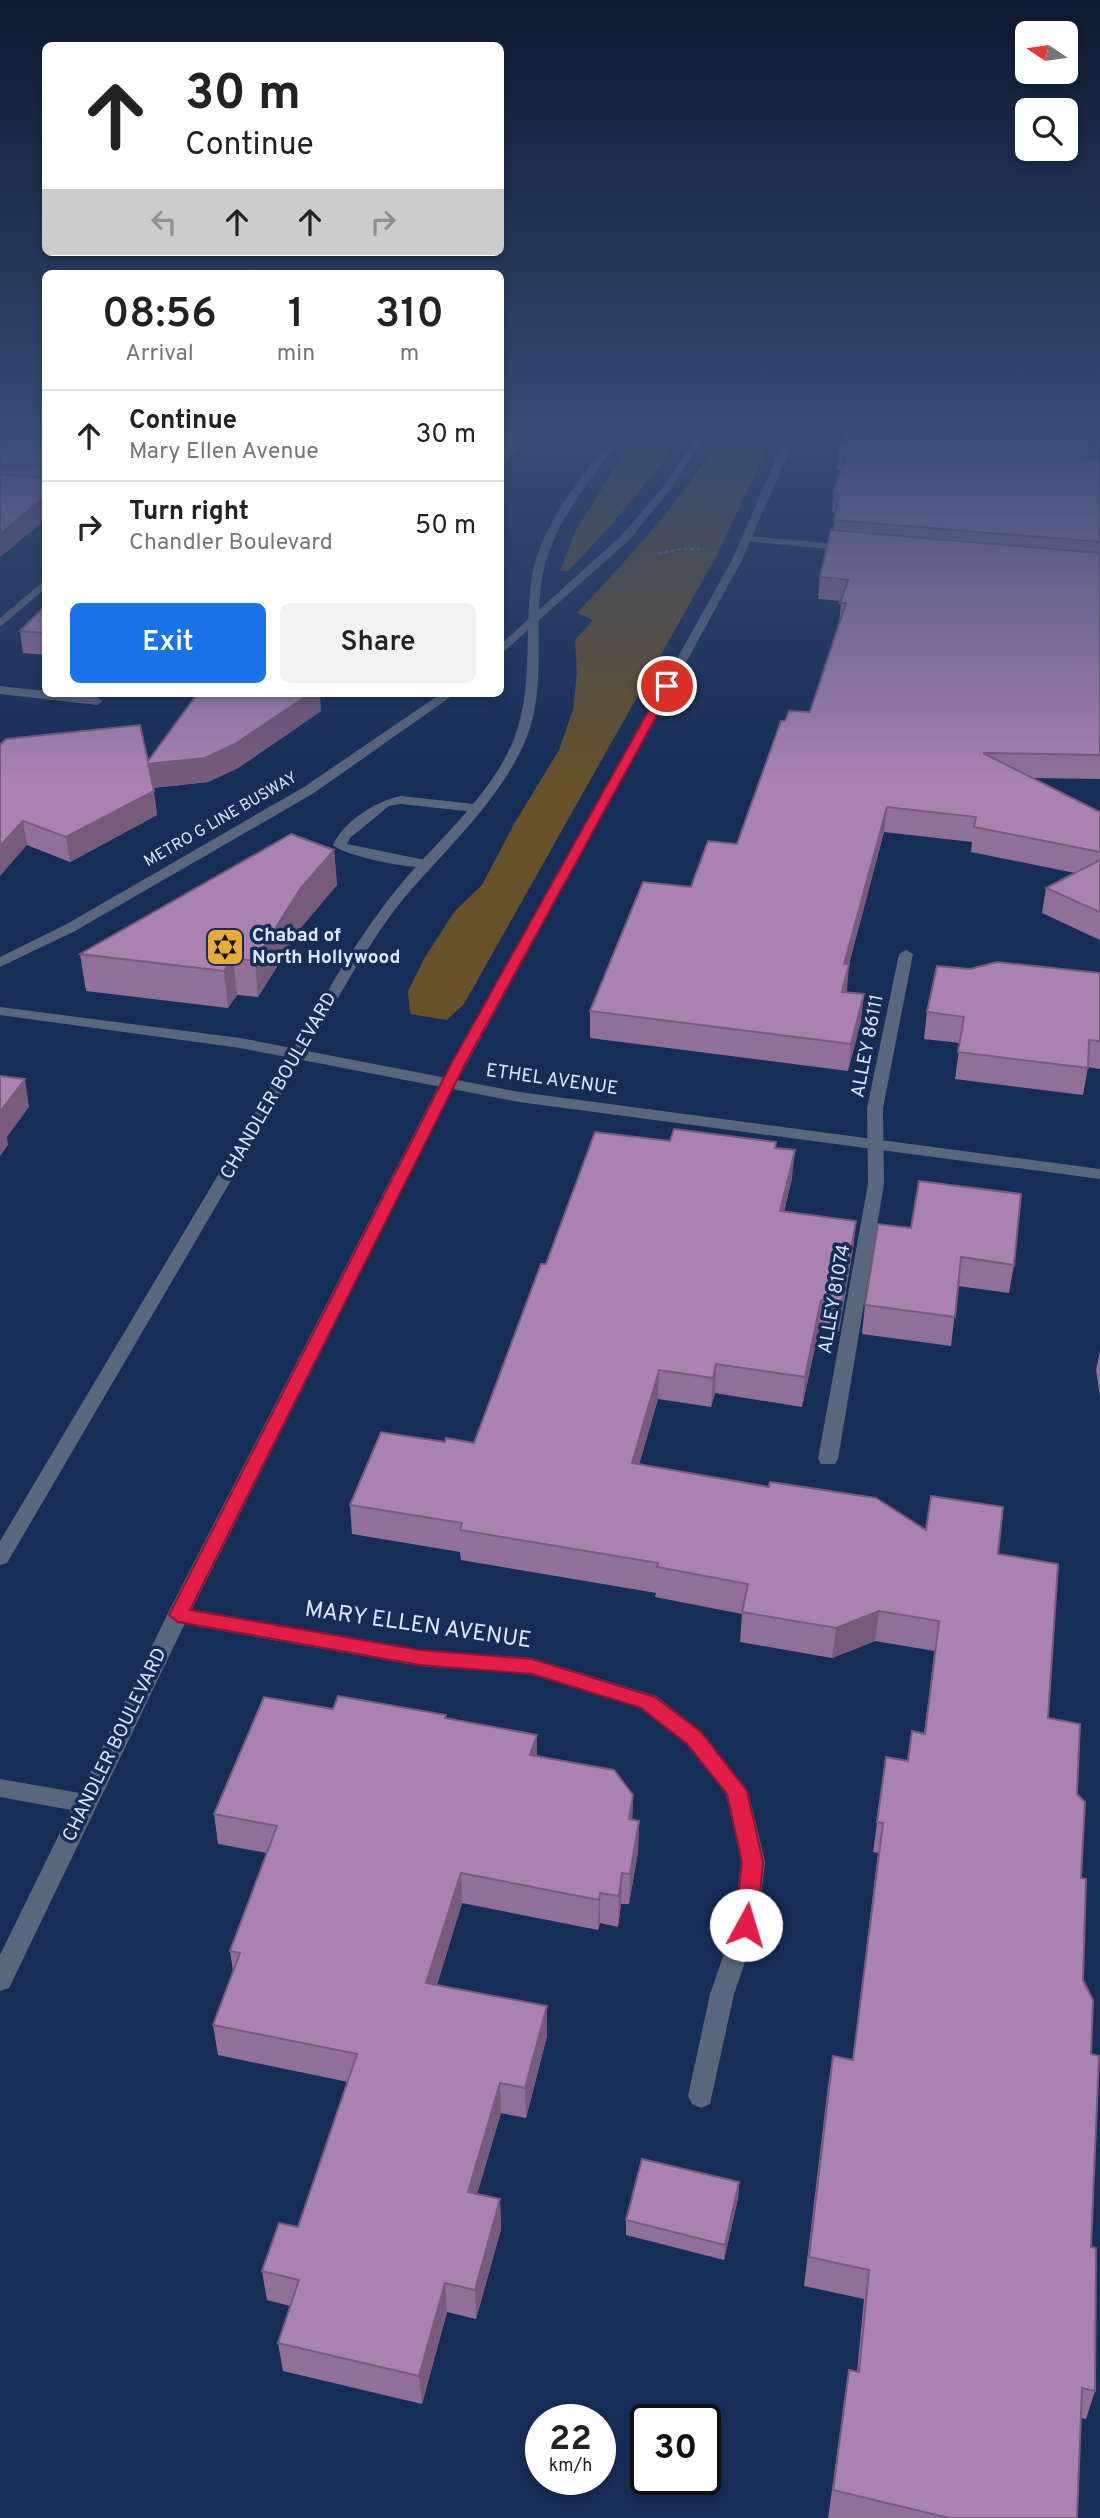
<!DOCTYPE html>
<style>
:root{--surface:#fff;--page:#f2f2f2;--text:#222;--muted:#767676;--line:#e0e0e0;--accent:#1a73e8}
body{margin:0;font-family:Overpass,sans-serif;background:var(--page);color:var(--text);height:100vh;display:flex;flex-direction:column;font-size:26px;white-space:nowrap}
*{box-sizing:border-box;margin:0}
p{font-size:23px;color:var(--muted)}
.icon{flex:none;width:38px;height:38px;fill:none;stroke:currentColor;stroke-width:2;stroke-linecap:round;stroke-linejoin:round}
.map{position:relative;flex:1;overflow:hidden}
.details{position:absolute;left:42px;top:270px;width:462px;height:427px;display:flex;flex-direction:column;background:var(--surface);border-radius:10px;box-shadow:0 4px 10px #0003}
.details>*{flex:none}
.top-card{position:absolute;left:42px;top:42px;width:462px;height:214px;border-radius:10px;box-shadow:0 4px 10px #0003;background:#fff;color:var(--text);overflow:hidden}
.needle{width:46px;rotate:283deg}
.tools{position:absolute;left:1015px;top:21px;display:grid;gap:14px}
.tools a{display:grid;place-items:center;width:63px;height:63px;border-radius:10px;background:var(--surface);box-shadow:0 4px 10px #0003;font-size:35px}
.speed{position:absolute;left:525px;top:2404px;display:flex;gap:14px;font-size:35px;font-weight:700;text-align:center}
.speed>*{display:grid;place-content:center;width:91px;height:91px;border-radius:50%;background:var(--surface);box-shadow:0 4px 10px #0003;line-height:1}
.speed small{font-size:18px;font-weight:400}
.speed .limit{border:4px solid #111;border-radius:10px;background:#fff;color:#111}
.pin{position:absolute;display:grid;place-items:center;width:60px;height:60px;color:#fff;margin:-30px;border:4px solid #fff;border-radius:50%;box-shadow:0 2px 7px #0007}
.me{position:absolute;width:77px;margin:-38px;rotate:6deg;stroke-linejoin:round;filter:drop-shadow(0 0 5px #0008)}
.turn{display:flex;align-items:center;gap:24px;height:147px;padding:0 28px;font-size:32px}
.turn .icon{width:91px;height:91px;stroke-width:2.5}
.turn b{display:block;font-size:49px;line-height:60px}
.lanes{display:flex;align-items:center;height:66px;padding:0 28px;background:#0003;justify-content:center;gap:35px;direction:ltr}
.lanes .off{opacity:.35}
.eta{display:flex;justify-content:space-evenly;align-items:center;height:119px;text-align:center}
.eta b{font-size:42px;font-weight:600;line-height:49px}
.action{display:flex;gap:14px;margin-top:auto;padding:14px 28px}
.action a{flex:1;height:80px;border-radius:10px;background:var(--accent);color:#fff;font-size:28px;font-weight:600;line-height:80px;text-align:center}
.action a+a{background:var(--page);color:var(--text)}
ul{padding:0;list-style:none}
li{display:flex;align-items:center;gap:21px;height:91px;padding:0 28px;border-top:2px solid var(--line)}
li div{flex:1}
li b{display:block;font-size:26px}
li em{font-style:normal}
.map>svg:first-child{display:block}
</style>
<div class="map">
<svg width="1100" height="2518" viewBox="0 0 1100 2518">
<rect width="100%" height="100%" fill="#162d57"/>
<g fill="#665129">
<path d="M638 431H684C649 482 611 527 568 571L560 570 576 530Z"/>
<path d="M725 431H775L716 557 464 1004 447 1020 410 1014 408 991 424 959 454 912 482 885 514 824 559 750 573 710 577 673 575 640 593 620 577 613C633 553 681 501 725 431Z"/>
</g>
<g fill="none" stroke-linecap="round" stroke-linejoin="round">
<path stroke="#697b9d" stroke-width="2.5" stroke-dasharray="4.5 2" stroke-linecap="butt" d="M658 554 680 549H704"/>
<g fill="#5a667b" fill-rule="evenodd">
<path d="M699 431H708L674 485 629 540 500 655V645L621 536 667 482Z"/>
<path d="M1090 431H1100L1096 473H1100V479L1086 475Z"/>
<path d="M442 693H456L314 793 75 931 0 967V957L65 925 304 787Z"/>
<path d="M401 796 474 804 480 808 474 812 401 804 389 806 350 838 347 844 430 861V867C414 870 344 856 333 845 344 821 376 801 401 796Z"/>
<path d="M906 950 913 954 883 1108 884 1184 838 1459 835 1464H821L818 1459 868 1184 867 1108 899 954Z"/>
</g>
<g fill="#5a667b" fill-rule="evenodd">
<path d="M748 536 849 545 854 548 849 551 744 541V537Z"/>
<path d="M46 579V588L0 627V618Z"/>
<path d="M0 686 97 697 103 701 97 705 0 694Z"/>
<path d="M0 1007 240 1038 519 1092 1100 1169V1179L519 1102 240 1048 0 1015Z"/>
<path d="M178 1607 420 1650 532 1658 656 1696 702 1732 748 1791 765 1862 758 1925 734 1994 710 2104 701 2108 692 2104 688 2096 710 1994 734 1925 741 1862 726 1794 686 1744 640 1708 532 1674 420 1666 178 1623 171 1621 167 1615 171 1609Z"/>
</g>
<g fill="#5a667b" fill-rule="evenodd">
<path d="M617 431H626C595 474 554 520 543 573 532 631 549 691 523 746 496 804 446 849 405 897 388 917 374 940 359 962L7 1563 0 1565V1541L345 962C365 932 384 903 407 877 444 835 489 795 512 744 535 690 523 633 532 576 541 523 585 473 617 431Z"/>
<path d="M788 431H798L742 560 455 1085 189 1615 9 1988 0 1991V1955L71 1810 0 1797V1779L80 1793 167 1615 439 1085 732 560Z"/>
</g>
</g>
<g fill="#917097">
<path d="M0 431H46V519L0 557Z"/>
<path d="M838 450 1087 457 1100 460V779L1032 778 1100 812V940L1042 913 1046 888 1075 873 971 852 972 842 884 832 849 964 846 992 861 1021 848 1071 590 1038V1011L691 887 737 844 785 721 810 712 839 625 841 601 818 599 820 577 833 530 835 513 832 511 834 490 841 470H837Z"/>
<path d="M46 605V655L23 653 20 631Z"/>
<path d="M321 711 238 768 208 782 153 788 157 815 70 862 27 845 0 745 148 761Z"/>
<path d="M334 850 337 885 303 925 258 997 237 995 228 1008 86 991 80 954Z"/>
<path d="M970 969 1100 973V1069L1088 1067 1083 1095 955 1079 960 1043 924 1039 927 1012Z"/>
<path d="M670 1141 776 1148 792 1178 784 1212 856 1221 853 1249 839 1331 819 1329 802 1407 715 1393 711 1407 658 1399 639 1464 926 1530 998 1554 1048 1718 1077 1794 1081 1878 1083 1980 1091 2054V2247L1095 2391 1086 2419 1081 2418 1077 2518H828L849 2370 857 2372 864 2299 804 2286 828 2086 833 2056 853 2060 878 1853 873 1852 886 1757 908 1761 912 1731 924 1733 935 1651 875 1641 832 1658 740 1642 742 1614 655 1597 656 1593 461 1560 460 1552 352 1534 350 1505 445 1442 474 1443 546 1264Z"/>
<path d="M878 1224 1014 1265 1009 1293 958 1286 951 1346 862 1334 865 1305Z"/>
<path d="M1100 1351V1397L1096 1370Z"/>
<path d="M333 1709 446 1715V1718L633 1795 632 1820 639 1821 638 1852 629 1904H621L618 1927 600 1923 598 1930 462 1903 437 1985 547 2036 526 2118 501 2113 477 2194 500 2199 501 2229 476 2319 447 2312 422 2404 283 2371 278 2343 290 2306 267 2300 262 2271 298 2227 348 2082 218 2055 213 2025 233 1971 230 1951 267 1853 218 1844 214 1814Z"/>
<path d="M739 2182 738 2198 724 2260 626 2235V2220Z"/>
</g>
<g fill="#765b7b">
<path d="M515 431H531L500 469V449Z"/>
<path d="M46 496V519L0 557V534Z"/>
<path d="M311 693H320L321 711 238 768 208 782 151 788 148 764Z"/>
<path d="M154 791 157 815 70 862 66 837Z"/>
<path d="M887 807 884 832 842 990 844 964Z"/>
<path d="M23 821 27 845 0 876V846Z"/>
<path d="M334 850 337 885 303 925 258 997 255 961 300 889Z"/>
<path d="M233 958 237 995 228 1008 224 971Z"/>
<path d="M849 964 847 990 840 1018 842 992Z"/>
<path d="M864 994 861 1021 848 1071 851 1044Z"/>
<path d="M25 1079 29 1107 7 1137 8 1145 0 1156V1112Z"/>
<path d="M795 1150 792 1178 777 1239 780 1211Z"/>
<path d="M856 1221 853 1249 839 1331 842 1302Z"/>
<path d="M821 1300 819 1329 802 1407 805 1377Z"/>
<path d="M716 1364 715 1393 711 1407 713 1378Z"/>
<path d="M659 1370 658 1399 631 1493 632 1463Z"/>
<path d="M879 1611 875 1641 832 1658 836 1628Z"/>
<path d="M537 1735V1766L530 1755Z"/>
<path d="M633 1795 632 1826 629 1819Z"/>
<path d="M639 1821 638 1852 629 1904 630 1874Z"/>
<path d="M461 1873 462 1903 428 2013 426 1983Z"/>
<path d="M622 1873 621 1904 618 1927 619 1896Z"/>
<path d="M600 1893V1923L598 1930 599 1900Z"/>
<path d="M547 2006V2036L526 2118 525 2088Z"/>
<path d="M500 2083 501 2113 469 2221 468 2192Z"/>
<path d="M739 2182 738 2198 724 2260 725 2245Z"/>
<path d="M500 2199 501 2229 476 2319 475 2290Z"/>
<path d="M445 2283 447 2312 422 2404 419 2376Z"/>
</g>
<g fill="#a982b0" stroke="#765b7b" stroke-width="2">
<path d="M0 431H46V474L43 466 0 464Z"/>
<path d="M500 431H515L500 449Z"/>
<path d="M846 431H1090L1087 457 1100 460V542L834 520 839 495 834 490 848 451 838 450Z"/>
<path d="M0 474 43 478 46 475V496L0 534Z"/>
<path d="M831 530 1100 553V755L983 753 1100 812V852L974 827 976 817 887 807 844 964H849L842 992 864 994 851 1044 590 1011 643 882 691 887 708 841 737 844 781 721H785L789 711 810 712 846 603H840L848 580 820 577Z"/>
<path d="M46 605V633L20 631Z"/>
<path d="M198 693H311L235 744 205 758 148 764 154 791 66 837 23 821 0 846V745L6 739 140 725 148 761Z"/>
<path d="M291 834 334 850 300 889 255 961 233 958 224 971 80 954Z"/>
<path d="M1100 860V912L1046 888Z"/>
<path d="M997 962 1100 973V1041L1089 1040 1088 1068 958 1052 964 1017 927 1012 937 966 970 969Z"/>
<path d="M0 1076 25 1079 0 1112Z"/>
<path d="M674 1129 776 1142 775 1148 795 1150 780 1211 856 1221 842 1302 821 1300 805 1377 716 1364 713 1378 659 1370 632 1463 769 1487 770 1482 876 1498 926 1530 931 1496 1003 1507 998 1554 1058 1564 1048 1718 1080 1724 1077 1794 1085 1802 1081 1878 1086 1879 1083 1980 1093 2000 1091 2054 1099 2056 1091 2247 1096 2248 1095 2391 1082 2388 1077 2518H949L833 2490 849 2370 859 2372 869 2270 809 2257 833 2056 853 2060 883 1823 877 1822 886 1757 908 1761 912 1731 925 1734 939 1621 879 1611 836 1628 742 1612 748 1584 657 1567 658 1563 460 1530 462 1523 350 1505 381 1432 445 1442 446 1438 474 1443 541 1264H546L595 1132 670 1141Z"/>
<path d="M919 1181 1021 1194 1014 1265 961 1257 955 1317 865 1305 878 1224 911 1228Z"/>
<path d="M338 1696 446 1715 445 1718 537 1735 530 1755 614 1770 633 1795 629 1819 639 1821 630 1874 622 1873 619 1896 600 1893 599 1900 461 1873 426 1983 547 2006 525 2088 500 2083 468 2192 500 2199 475 2290 445 2283 419 2376 278 2343 299 2280 262 2271 279 2223 298 2227 357 2054 213 2025 240 1953 230 1951 277 1826 214 1814 264 1697 333 1709Z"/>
<path d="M642 2159 739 2182 725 2245 626 2220Z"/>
</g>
<linearGradient id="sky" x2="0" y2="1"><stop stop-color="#0c1930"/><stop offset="0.55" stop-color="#364c74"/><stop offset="1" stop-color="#364c74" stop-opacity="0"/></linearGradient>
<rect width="1100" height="783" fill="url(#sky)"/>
<path fill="#e11d48" stroke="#92132f" stroke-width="2" d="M664 683 673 686 464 1066 190 1610 420 1650 532 1659 655 1697 701 1732 747 1791 763 1862 757 1925 754 1932 746 1935 738 1932 735 1925 742 1862 727 1794 687 1744 641 1708 532 1674 420 1665 178 1622 169 1615 450 1066Z"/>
<defs>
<symbol id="synagogue-square" viewBox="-11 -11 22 22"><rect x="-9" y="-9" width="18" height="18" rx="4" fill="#e6ad36" stroke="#162d57"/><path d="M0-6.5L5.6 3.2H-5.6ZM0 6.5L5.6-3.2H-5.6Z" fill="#111"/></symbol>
</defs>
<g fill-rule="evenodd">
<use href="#synagogue-square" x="203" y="925" width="44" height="44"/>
</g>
<g text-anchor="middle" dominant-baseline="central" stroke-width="7" stroke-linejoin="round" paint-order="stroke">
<g font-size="16" fill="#dbe7fd" stroke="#162d57">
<text transform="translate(221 820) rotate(-30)">METRO G LINE BUSWAY</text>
</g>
<g font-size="19" font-weight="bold" fill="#dbe7fd" stroke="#162d57" text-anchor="start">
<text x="252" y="936">Chabad of<tspan x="252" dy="22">North Hollywood</tspan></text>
</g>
<g font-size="19" fill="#dbe7fd" stroke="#162d57">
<text transform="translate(868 1046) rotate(-79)">ALLEY 86111</text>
<text transform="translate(552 1080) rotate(8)">ETHEL AVENUE</text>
<text transform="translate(279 1086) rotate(-60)">CHANDLER BOULEVARD</text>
<text transform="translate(835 1299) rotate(-80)">ALLEY 81074</text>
<text transform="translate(115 1745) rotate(-64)">CHANDLER BOULEVARD</text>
</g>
<g font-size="23" fill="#dbe7fd" stroke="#162d57">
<text transform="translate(418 1626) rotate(8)">MARY ELLEN AVENUE</text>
</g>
</g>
</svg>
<div class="tools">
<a><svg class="needle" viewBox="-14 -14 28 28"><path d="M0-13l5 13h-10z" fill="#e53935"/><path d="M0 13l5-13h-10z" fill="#767676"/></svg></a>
<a><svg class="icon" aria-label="search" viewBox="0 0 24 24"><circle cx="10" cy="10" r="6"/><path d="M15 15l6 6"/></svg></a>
</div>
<div class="speed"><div>22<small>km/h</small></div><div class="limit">30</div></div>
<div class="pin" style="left:667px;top:686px;background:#d93025"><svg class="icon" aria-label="arrive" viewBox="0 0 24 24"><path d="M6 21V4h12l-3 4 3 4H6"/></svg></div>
<svg class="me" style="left:746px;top:1925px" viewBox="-20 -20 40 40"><circle r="19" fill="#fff"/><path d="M0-13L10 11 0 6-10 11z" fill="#e11d48"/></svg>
<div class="top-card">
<div class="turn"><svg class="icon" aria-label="ahead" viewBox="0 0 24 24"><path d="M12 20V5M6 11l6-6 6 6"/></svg><div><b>30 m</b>Continue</div></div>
<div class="lanes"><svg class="icon off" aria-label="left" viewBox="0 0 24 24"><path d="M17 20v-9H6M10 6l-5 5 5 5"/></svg><svg class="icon" aria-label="ahead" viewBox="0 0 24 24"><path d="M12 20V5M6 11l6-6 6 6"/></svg><svg class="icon" aria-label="ahead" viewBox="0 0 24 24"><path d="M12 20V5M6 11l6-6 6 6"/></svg><svg class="icon off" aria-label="right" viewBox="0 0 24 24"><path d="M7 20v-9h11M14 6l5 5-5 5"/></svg></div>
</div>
<section class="details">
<div class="eta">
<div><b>08:56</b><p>Arrival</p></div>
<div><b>1</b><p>min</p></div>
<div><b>310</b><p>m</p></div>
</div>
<ul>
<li><svg class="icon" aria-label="ahead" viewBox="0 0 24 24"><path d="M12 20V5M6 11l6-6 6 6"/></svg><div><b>Continue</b><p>Mary Ellen Avenue</p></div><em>30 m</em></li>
<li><svg class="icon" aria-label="right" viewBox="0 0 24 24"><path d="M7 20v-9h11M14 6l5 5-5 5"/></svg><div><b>Turn right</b><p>Chandler Boulevard</p></div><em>50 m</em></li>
</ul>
<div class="action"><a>Exit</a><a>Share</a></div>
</section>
</div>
